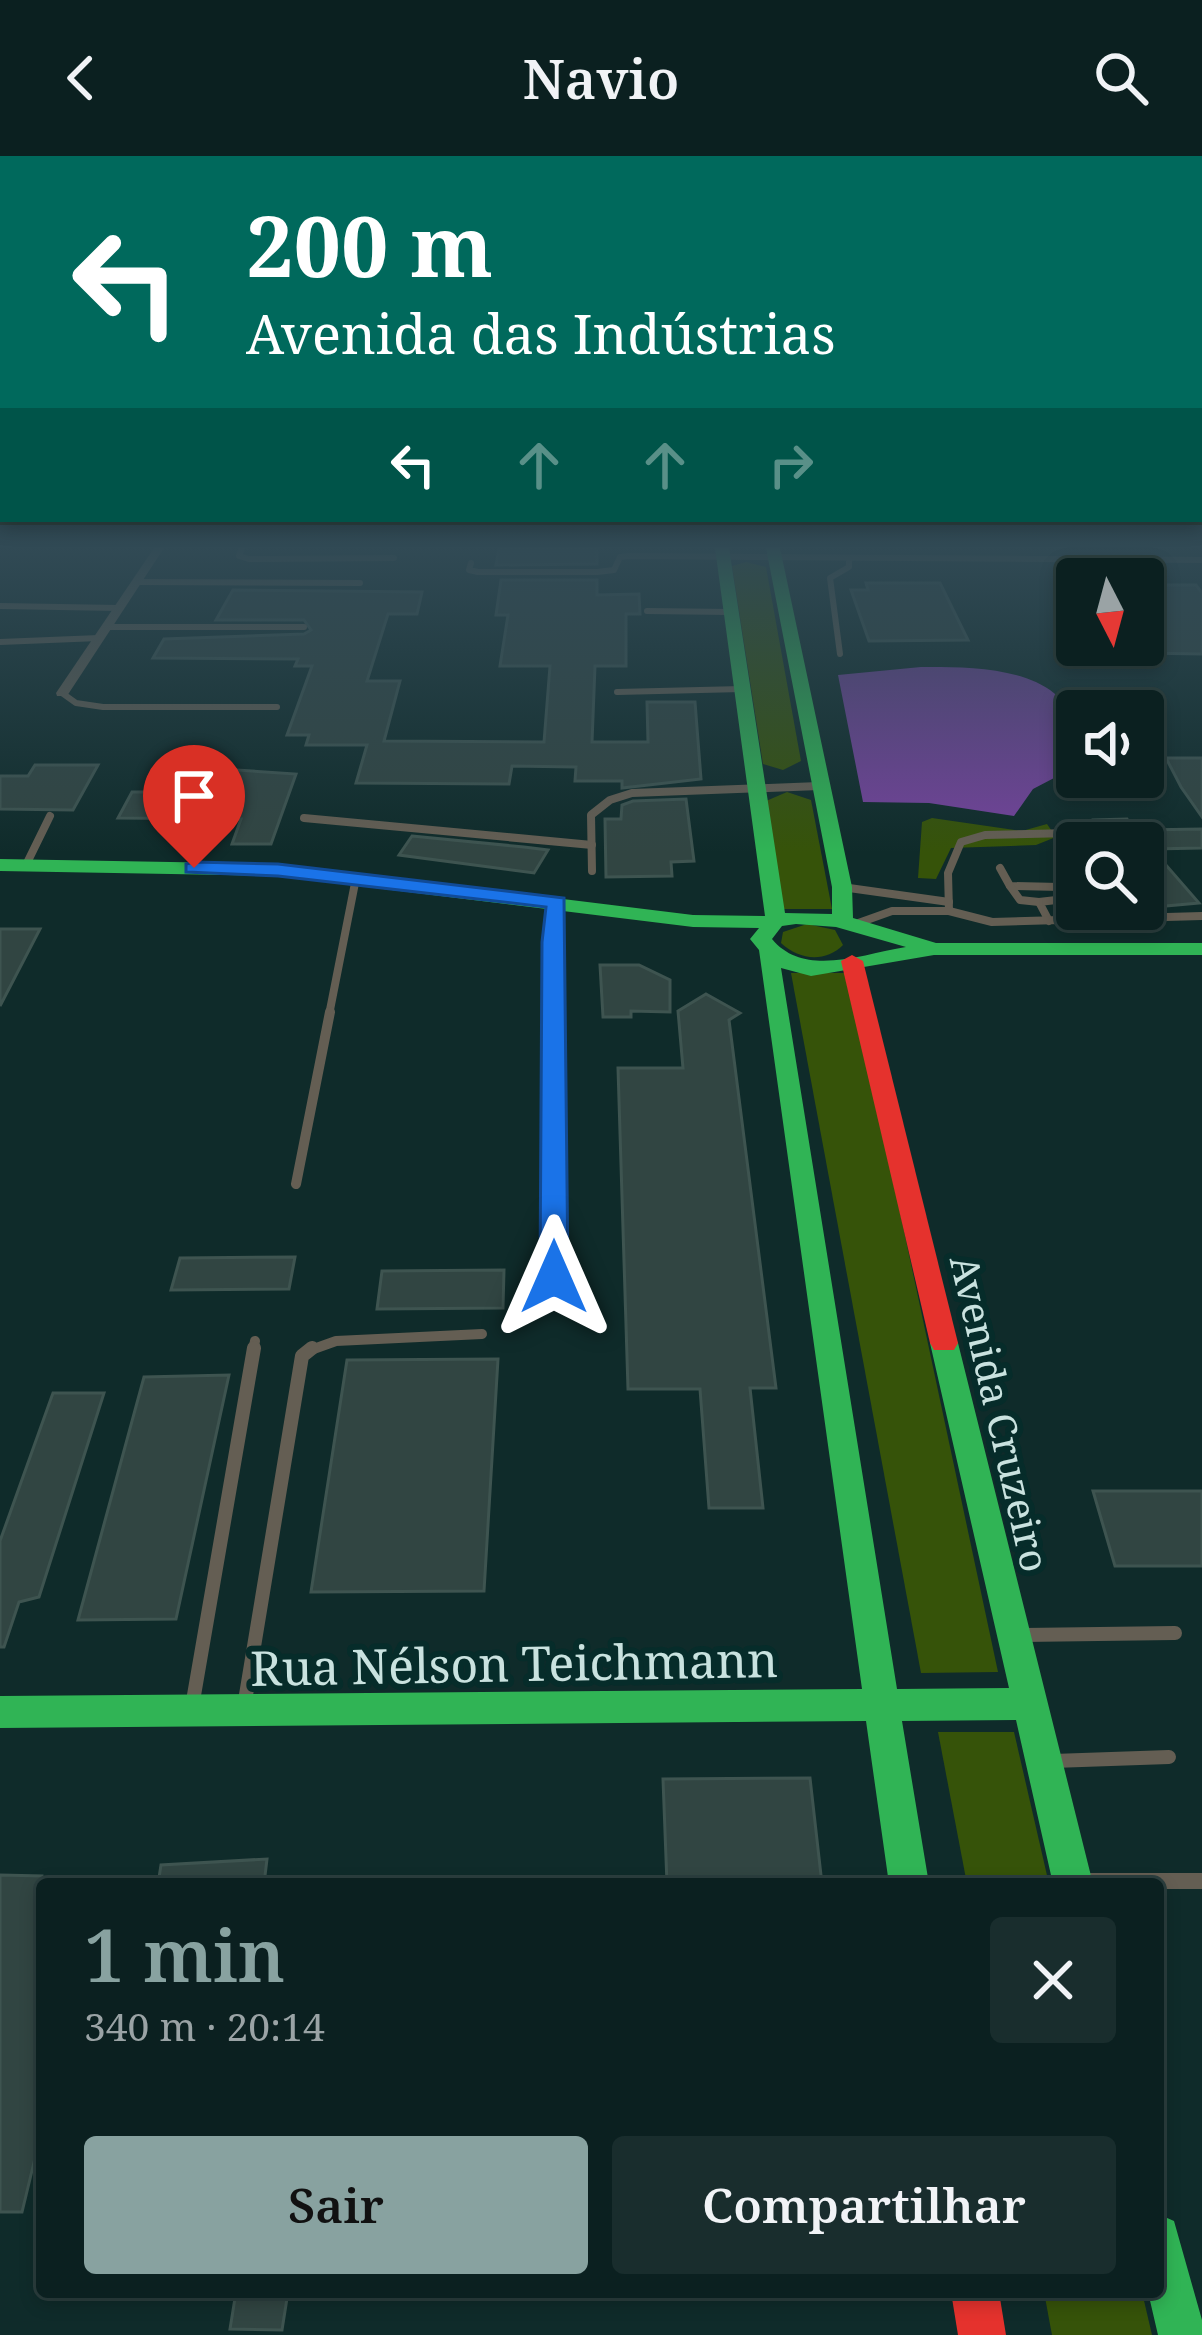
<!DOCTYPE html>
<html lang="pt">
<meta charset="utf-8">
<style>
:root{--surface:#0b2020;--page:#192d2d;--text:#f1f3f6;--muted:#9aa3a5;--line:#2b3e3e;--accent:#88a2a0}
body{margin:0;font-family:"Noto Serif",serif;background:var(--page);color:var(--text);height:100vh;display:flex;flex-direction:column;font-size:45px;white-space:nowrap}
*{box-sizing:border-box;margin:0}
p{font-size:39px;color:var(--muted)}
.icon{flex:none;width:66px;height:66px;fill:none;stroke:currentColor;stroke-width:2;stroke-linecap:round;stroke-linejoin:round}
.map{position:relative;flex:1;overflow:hidden}
.details{position:absolute;left:36px;top:1722px;width:1128px;height:420px;display:flex;flex-direction:column;background:var(--surface);border-radius:12px;box-shadow:0 6px 18px #0003,0 0 0 3px var(--line)}
.details>*{flex:none}
.banner{position:absolute;left:0px;top:0px;width:1203px;height:366px;box-shadow:0 6px 18px #0003,0 0 0 3px var(--line);background:#00695c;color:#fff;overflow:hidden}
.needle{width:78px;rotate:174deg}
.fabs{position:absolute;left:1056px;top:402px;display:grid;gap:24px}
.fabs a{display:grid;place-items:center;width:108px;height:108px;border-radius:12px;background:var(--surface);box-shadow:0 6px 18px #0003,0 0 0 3px var(--line);font-size:60px}
.pin{position:absolute;display:grid;place-items:center;width:102px;height:102px;color:#fff;margin:-123px -51px;border-radius:50% 50% 50% 0;rotate:-45deg;box-shadow:0 0 12px #0007}
.pin .icon{rotate:45deg}
.me{position:absolute;width:132px;margin:-66px;rotate:0deg;stroke-linejoin:round;filter:drop-shadow(0 0 9px #0008)}
.turn{display:flex;align-items:center;gap:42px;height:252px;padding:0 48px;font-size:54px}
.turn .icon{width:156px;height:156px;stroke-width:2.5}
.turn b{display:block;font-size:84px;line-height:102px}
.lanes{display:flex;align-items:center;height:114px;padding:0 48px;background:#0003;justify-content:center;gap:60px;direction:ltr}
.lanes .off{opacity:.35}
.round{display:grid;place-items:center;flex:none;width:126px;height:126px;border-radius:12px;background:var(--page)}
.summary{display:flex;align-items:center;justify-content:space-between;height:204px;padding:0 48px}
h1{font-size:72px;font-weight:600;line-height:90px;color:var(--accent)}
.primary-button{display:flex;gap:24px;margin-top:auto;padding:24px 48px}
.primary-button a{flex:1;height:138px;border-radius:12px;background:var(--accent);color:#111;font-size:48px;font-weight:600;line-height:138px;text-align:center}
.primary-button a+a{background:var(--page);color:var(--text)}
header{display:flex;justify-content:space-between;align-items:center;height:156px;padding:0 48px;background:var(--surface);font-size:54px;font-weight:600}
.map>svg:first-child{display:block}
</style>
<header><svg class="icon" aria-label="back" viewBox="0 0 24 24"><path d="M15 5l-7 7 7 7"/></svg>Navio<svg class="icon" aria-label="search" viewBox="0 0 24 24"><circle cx="10" cy="10" r="6"/><path d="M15 15l6 6"/></svg></header>
<div class="map">
<svg width="1202" height="2179" viewBox="0 0 1202 2179">
<rect width="100%" height="100%" fill="#0f2b2a"/>
<g fill="#365309">
<path d="M746 406 766 411 801 605 783 614 763 608 732 410Z"/>
<path d="M787 636 811 644 832 753H782L766 645Z"/>
<path d="M932 662 1022 675 1047 668 1056 681 1036 689 951 692 936 723 918 722 922 666Z"/>
<path d="M807 768 835 774 843 789C825 807 799 804 781 787L783 776Z"/>
<path d="M791 817H849L998 1516 921 1517Z"/>
<path d="M938 1576H1014L1049 1728H967Z"/>
<path d="M1044 2136H1142L1152 2179H1052Z"/>
</g>
<path fill="#74439c" d="M921 511C971 511 1060 509 1077 572 1079 583 1077 598 1077 610L1033 633 1014 660 929 647 863 646 838 519Z"/>
<g fill="#314542" stroke="#3e5450" stroke-width="3">
<path d="M499 392H597V408L496 409Z"/>
<path d="M597 424V439L639 438 640 458H626V510H595L592 586H648L647 546H695L701 623 622 632V625H575L576 611 512 610 509 628 356 627 367 589H306L309 579H287L312 510H295L298 503 153 502 164 483 304 478 311 474 304 464H216L233 434 422 436 417 458H388L367 525H400L384 585 544 586 550 510H500L508 459H496L501 424Z"/>
<path d="M866 427H940L968 484 869 485 851 434H868Z"/>
<path d="M1143 429H1196L1202 437V498L1143 497Z"/>
<path d="M1166 602H1202V661L1181 631Z"/>
<path d="M35 609H98L73 654 0 653V620H28Z"/>
<path d="M190 611 296 618 271 688H232L241 663 118 662 132 636H177Z"/>
<path d="M686 643 694 705 671 706 672 720 606 721 605 663H621L622 649 633 645Z"/>
<path d="M1127 663 1142 687H1108L1094 664Z"/>
<path d="M1202 673V692L1152 693 1199 747 1143 752V674Z"/>
<path d="M412 680 524 691 548 694 534 717 399 699Z"/>
<path d="M0 773H40L0 850Z"/>
<path d="M600 809H639L670 824V856L631 855V861H603Z"/>
<path d="M706 838 740 857 729 864 776 1232H750L763 1352H709L700 1233H628L618 912H683L678 855Z"/>
<path d="M295 1101 289 1133 171 1134 180 1102Z"/>
<path d="M504 1114 503 1152 377 1153 382 1115Z"/>
<path d="M498 1203 484 1435 311 1436 347 1204Z"/>
<path d="M229 1219 176 1463 78 1464 144 1221Z"/>
<path d="M53 1237H104L39 1441 19 1446 4 1491H0V1385Z"/>
<path d="M1093 1335H1202V1410H1115Z"/>
<path d="M810 1622 822 1728H667L663 1623Z"/>
<path d="M267 1703 264 1728H158L161 1709Z"/>
<path d="M0 1719 42 1720V1973L22 2056H0Z"/>
<path d="M236 2136H288L282 2174 230 2173Z"/>
</g>
<g fill="none" stroke-linecap="round" stroke-linejoin="round">
<g stroke="#645e53" stroke-width="6">
<path d="M242 392 239 400 249 403 394 402"/>
<path d="M1146 404 1160 422"/>
<path d="M471 407 469 414 478 416H597L614 414 620 401 628 400 1202 404"/>
<path d="M136 426 360 427"/>
<path d="M0 450 119 452"/>
<path d="M647 455 731 456"/>
<path d="M106 471H304"/>
<path d="M0 486 99 482"/>
<path d="M840 498 830 422 849 411V402"/>
<path d="M617 536 742 533"/>
<path d="M62 537 76 547 103 551H277"/>
</g>
<g stroke="#645e53" stroke-width="8">
<path d="M304 662 592 689"/>
<path d="M26 709 50 660"/>
<path d="M1000 712 1010 730 1060 731 1065 743 1039 746 1049 765"/>
<path d="M592 715 591 659 610 644 632 637 819 630"/>
<path d="M1010 730 1020 744 1039 746"/>
<path d="M842 731 949 746"/>
<path d="M949 755 948 717 961 686 985 679 1072 677"/>
<path d="M850 770 892 755H949L992 766 1202 760"/>
<path d="M329 859 356 722"/>
<path d="M552 859 557 746"/>
</g>
<g stroke="#645e53" stroke-width="10">
<path d="M552 856 554 1121"/>
<path d="M296 1028 330 856"/>
<path d="M253 1195 255 1185"/>
<path d="M308 1195 336 1185 482 1178"/>
</g>
<g stroke="#645e53" stroke-width="14">
<path d="M1023 1479 1175 1477"/>
<path d="M193 1545 254 1192"/>
<path d="M245 1545 302 1200 312 1192"/>
<path d="M1053 1605 1169 1601"/>
</g>
<path stroke="#645e53" stroke-width="16" d="M1081 1725H1202"/>
<path fill="#645e53" fill-rule="evenodd" d="M154 392H164L67 540H57L56 537Z"/>
<g fill="#30b455" fill-rule="evenodd">
<path d="M715 392H729L785 757 832 758V731L766 392H780L852 731 853 762 936 787H1202V799H934L811 820 781 812 897 1533 1009 1532 930 1187 934 1180H954L958 1187 1093 1728H1053L1016 1564 902 1565 929 1728H889L866 1565 0 1572V1540L862 1533 759 794 750 783 759 772 693 771 277 720 0 715V703L277 708 693 759 765 760ZM796 768 836 771 906 791C862 798 804 822 772 783L782 770Z"/>
<path d="M1158 2058 1174 2065 1202 2164V2179H1158L1148 2136H1158Z"/>
</g>
<g fill="#e5322d" fill-rule="evenodd">
<path d="M852 799 863 805 958 1187 954 1194H934L930 1187 841 805Z"/>
<path d="M951 2136H999L1006 2179H958Z"/>
</g>
</g>
<linearGradient id="sky" x2="0" y2="1"><stop stop-color="#081817"/><stop offset="0.56" stop-color="#314a55"/><stop offset="1" stop-color="#314a55" stop-opacity="0"/></linearGradient>
<rect width="1202" height="697" fill="url(#sky)"/>
<path fill="#1a73e8" stroke="#114b97" stroke-width="3" d="M194 706 278 708 564 742 568 1121 564 1128H545L540 1121 542 786 546 751 278 720 186 716V708Z"/>
<g text-anchor="middle" dominant-baseline="central" stroke-width="12" stroke-linejoin="round" paint-order="stroke">
<g font-size="39" fill="#c9e2df" stroke="#062c2a">
<text transform="translate(1001 1257) rotate(77)">Avenida Cruzeiro</text>
</g>
<g font-size="48" fill="#c9e2df" stroke="#062c2a">
<text transform="translate(514 1507) rotate(-1)">Rua Nélson Teichmann</text>
</g>
</g>
</svg>
<div class="fabs">
<a><svg class="needle" viewBox="-14 -14 28 28"><path d="M0-13l5 13h-10z" fill="#e53935"/><path d="M0 13l5-13h-10z" fill="#9aa3a5"/></svg></a>
<a><svg class="icon" aria-label="sound" viewBox="0 0 24 24"><path d="M4 9h4l5-4v14l-5-4H4zM17 9q2 3 0 6"/></svg></a>
<a><svg class="icon" aria-label="search" viewBox="0 0 24 24"><circle cx="10" cy="10" r="6"/><path d="M15 15l6 6"/></svg></a>
</div>
<div class="pin" style="left:194px;top:712px;background:#d93025"><svg class="icon" aria-label="arrive" viewBox="0 0 24 24"><path d="M6 21V4h12l-3 4 3 4H6"/></svg></div>
<svg class="me" style="left:554px;top:1121px" viewBox="-20 -20 40 40"><path d="M0-17L14 15 0 8-14 15z" fill="#1a73e8" stroke="#fff" stroke-width="4"/></svg>
<div class="banner">
<div class="turn"><svg class="icon" aria-label="left" viewBox="0 0 24 24"><path d="M17 20v-9H6M10 6l-5 5 5 5"/></svg><div><b>200 m</b>Avenida das Indústrias</div></div>
<div class="lanes"><svg class="icon" aria-label="left" viewBox="0 0 24 24"><path d="M17 20v-9H6M10 6l-5 5 5 5"/></svg><svg class="icon off" aria-label="ahead" viewBox="0 0 24 24"><path d="M12 20V5M6 11l6-6 6 6"/></svg><svg class="icon off" aria-label="ahead" viewBox="0 0 24 24"><path d="M12 20V5M6 11l6-6 6 6"/></svg><svg class="icon off" aria-label="right" viewBox="0 0 24 24"><path d="M7 20v-9h11M14 6l5 5-5 5"/></svg></div>
</div>
<section class="details">
<div class="summary"><div><h1>1 min</h1><p>340 m · 20:14</p></div><a class="round"><svg class="icon" aria-label="close" viewBox="0 0 24 24"><path d="M6 6l12 12M18 6L6 18"/></svg></a></div>
<div class="primary-button"><a>Sair</a><a>Compartilhar</a></div>
</section>
</div>
